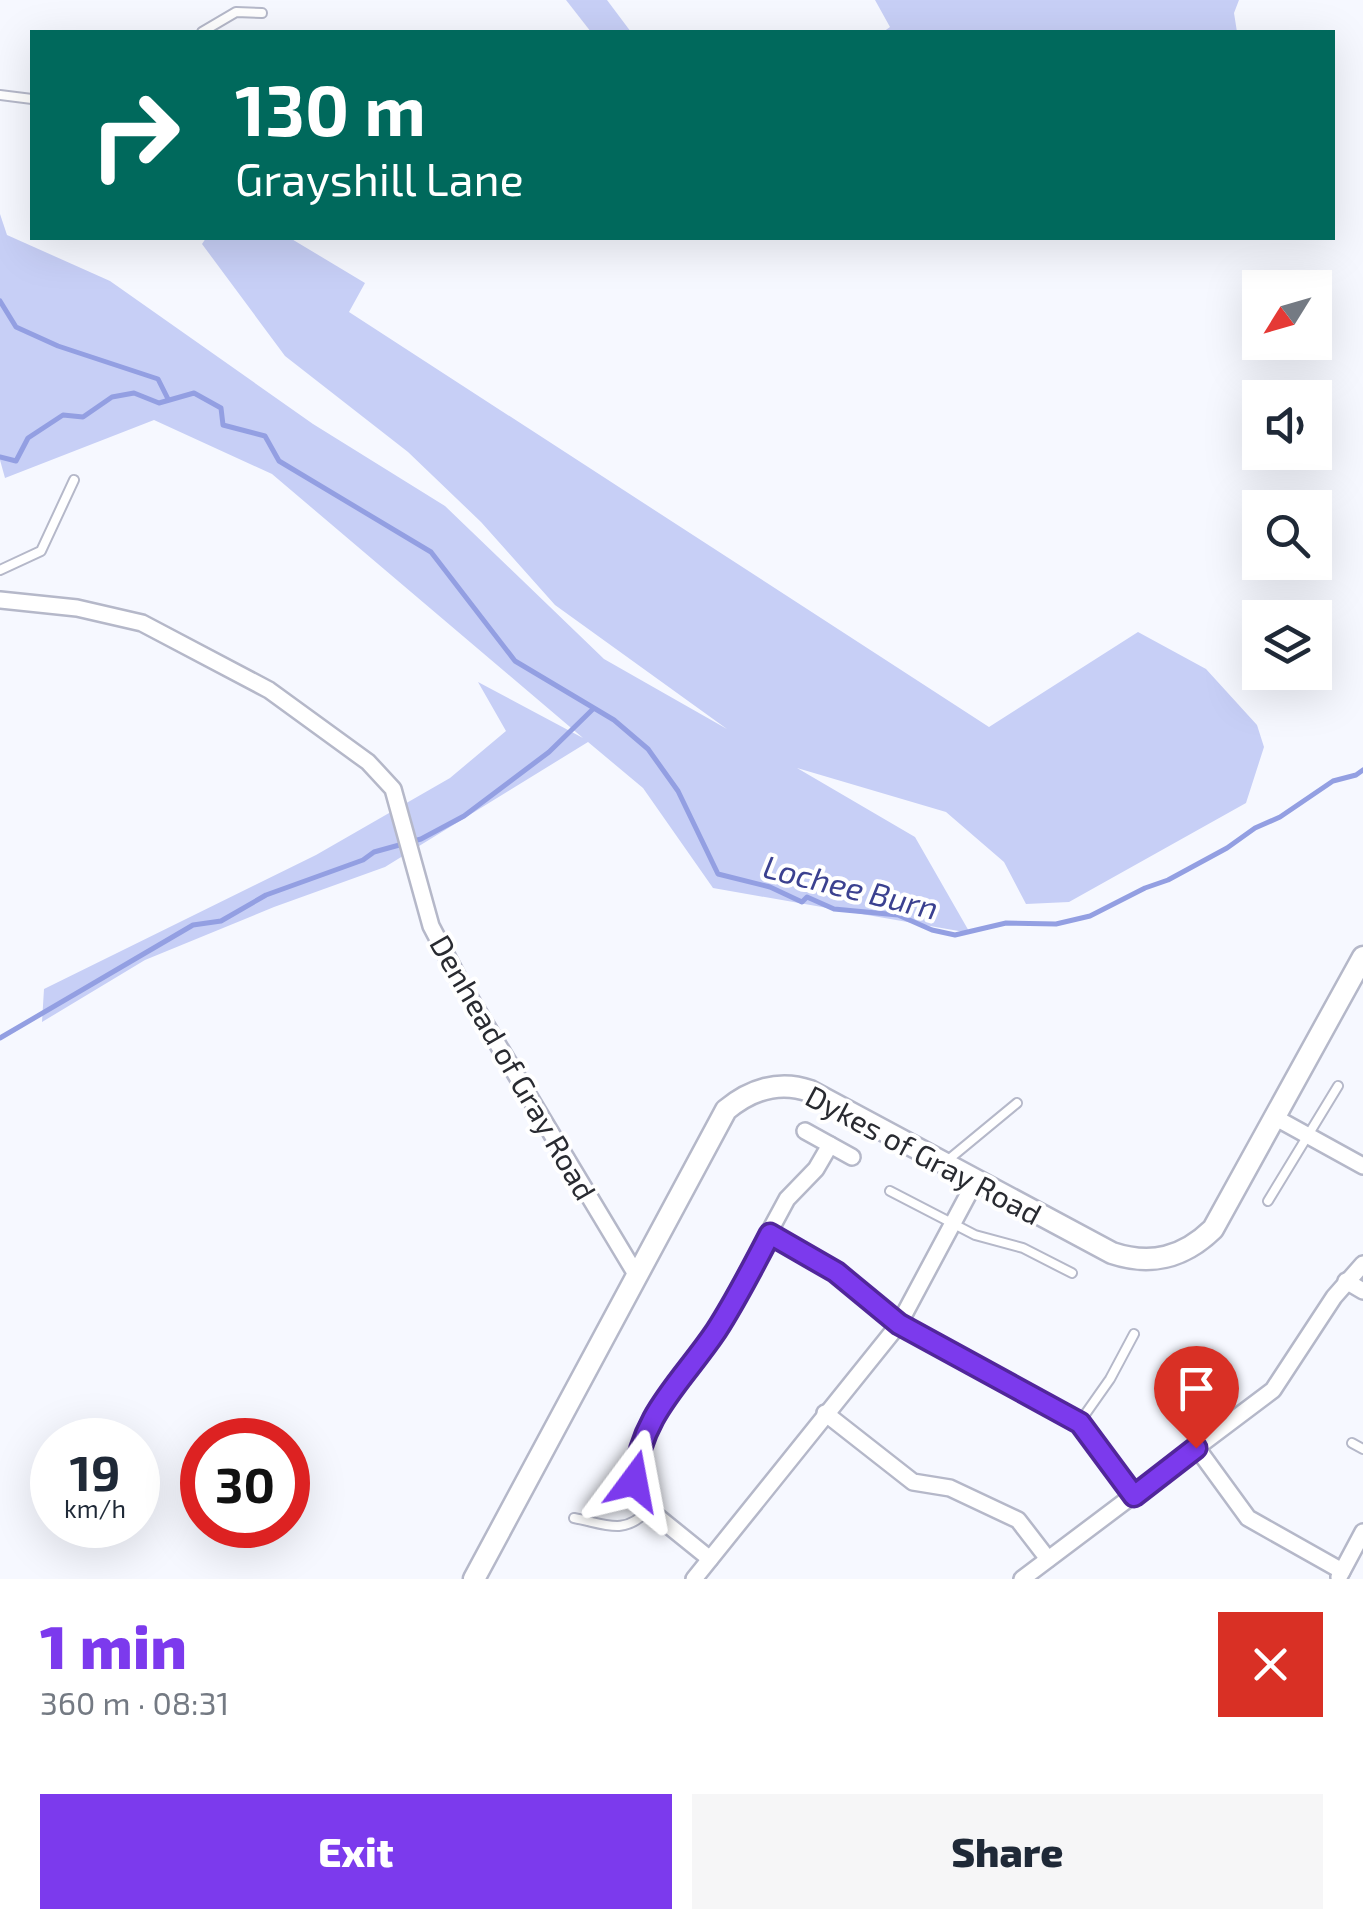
<!DOCTYPE html>
<meta charset="utf-8">
<style>
:root{--surface:#fff;--page:#f6f6f7;--text:#1f2937;--muted:#747a83;--accent:#7c3aed}
body{margin:0;font-family:"Exo 2",sans-serif;background:var(--page);color:var(--text);height:100vh;display:flex;flex-direction:column;font-size:38px;white-space:nowrap}
*{box-sizing:border-box;margin:0}
p{font-size:32px;color:var(--muted)}
.icon{flex:none;width:55px;height:55px;fill:none;stroke:currentColor;stroke-width:2;stroke-linecap:round;stroke-linejoin:round}
.map{position:relative;height:1579px;overflow:hidden}
.side{display:flex;flex-direction:column;background:var(--surface);flex:1}
.side>*{flex:none}
.hud{position:absolute;left:30px;top:30px;width:1305px;height:210px;border-radius:0px;box-shadow:0 10px 40px #0002;background:#00695c;color:#fff;overflow:hidden}
.needle{width:65px;rotate:233deg}
.tools{position:absolute;left:1242px;top:270px;display:grid;gap:20px}
.tools a{display:grid;place-items:center;width:90px;height:90px;border-radius:0px;background:var(--surface);box-shadow:0 10px 40px #0002;font-size:50px}
.speed{position:absolute;left:30px;top:1418px;display:flex;gap:20px;font-size:50px;font-weight:700;text-align:center}
.speed>*{display:grid;place-content:center;width:130px;height:130px;border-radius:50%;background:var(--surface);box-shadow:0 10px 40px #0002;line-height:1}
.speed small{font-size:25px;font-weight:400}
.speed .limit{border:15px solid #d22;background:#fff;color:#111}
.pin{position:absolute;display:grid;place-items:center;width:85px;height:85px;color:#fff;margin:-102px -42px;border-radius:50% 50% 50% 0;rotate:-45deg;box-shadow:0 0 10px #0007}
.pin .icon{rotate:45deg}
.me{position:absolute;width:110px;margin:-55px;rotate:13deg;stroke-linejoin:round;filter:drop-shadow(0 0 8px #0008)}
.turn{display:flex;align-items:center;gap:35px;height:210px;padding:0 40px;font-size:45px}
.turn .icon{width:130px;height:130px;stroke-width:2.5}
.turn b{display:block;font-size:70px;line-height:85px}
.round{display:grid;place-items:center;flex:none;width:105px;height:105px;border-radius:0px;background:var(--page)}
.overview{display:flex;align-items:center;justify-content:space-between;height:170px;padding:0 40px}
h1{font-size:60px;font-weight:800;line-height:75px;color:var(--accent)}
.button{display:flex;gap:20px;margin-top:auto;padding:20px 40px}
.button a{flex:1;height:115px;border-radius:0px;background:var(--accent);color:#fff;font-size:40px;font-weight:800;line-height:115px;text-align:center}
.button a+a{background:var(--page);color:var(--text)}
.map>svg:first-child{display:block}
</style>
<div class="map">
<svg width="1363" height="1579" viewBox="0 0 1363 1579">
<rect width="100%" height="100%" fill="#f6f8ff"/>
<g fill="#c7cff6">
<path d="M566 0H607L631 32H591Z"/>
<path d="M875 0H1239L1234 13 1237 32H883L890 27Z"/>
<path d="M0 214 7 235 110 281 313 424 445 506 604 659 727 729 555 605 481 522 408 452 285 356 202 244 206 238H290L365 283 349 312 989 727 1138 632 1206 669 1257 725 1264 747 1246 803 1069 902 1026 904 1004 862 946 812 797 768 915 837 970 933 713 888 643 788 588 742 385 867 274 907 145 960 42 1022 44 989 316 855 450 778 506 731 478 682 583 738 272 474 154 420 5 478 0 460Z"/>
</g>
<g fill="none" stroke-linecap="round" stroke-linejoin="round">
<g stroke="#939fe2" stroke-width="5">
<path d="M0 301 16 327 58 346 158 379 168 399"/>
<path d="M0 457 16 461 28 438 63 415 83 417 112 397 134 393 159 403 194 393 221 408 223 425 265 436 279 461 431 552 515 661 614 720 648 749 678 791 718 874 770 887 802 902 807 897 834 909 898 915 932 930 955 935 1006 923 1056 924 1090 916 1145 888 1168 880 1227 848 1255 828 1280 817 1333 781 1356 775 1363 770"/>
<path d="M0 1038 193 925 221 921 266 895 363 860 374 852 421 839 464 816 549 752 592 710"/>
</g>
<defs>
<g id="service">
<path d="M202 32 236 12 262 13"/>
<path d="M0 95 32 99"/>
<path d="M0 570 41 551 74 480"/>
<path d="M948 1160 1017 1103"/>
<path d="M890 1191 975 1235 1023 1248 1072 1273"/>
<path d="M1268 1201 1338 1086"/>
<path d="M1079 1423 1110 1379 1134 1334"/>
<path d="M1352 1443 1363 1449"/>
<path d="M574 1518C606 1524 624 1536 648 1510"/>
</g>
<g id="minor">
<path d="M0 600 77 608 142 623 269 690 368 762 393 789 431 926 462 985 637 1276"/>
<path d="M1276 1118 1363 1166"/>
<path d="M805 1131 852 1157"/>
<path d="M770 1234 836 1272 899 1324 1079 1423 1134 1495"/>
<path d="M1346 1281 1363 1291"/>
<path d="M825 1413 913 1482 950 1488 1018 1520 1048 1559"/>
<path d="M1197 1448 1248 1518 1342 1571"/>
<path d="M710 1559 637 1500 635 1481 637 1453 648 1425 717 1329 787 1199 816 1169 830 1145"/>
<path d="M1339 1577 1363 1532"/>
<path d="M694 1579 899 1324 976 1180"/>
<path d="M1022 1579 1273 1390 1334 1297 1363 1264"/>
</g>
<path id="tertiary" d="M474 1579 726 1110C750 1090 779 1080 810 1091L1112 1253C1151 1266 1183 1258 1213 1229L1363 957"/>
</defs>
<use href="#service" stroke="#b5b8c9" stroke-width="12"/>
<use href="#minor" stroke="#b5b8c9" stroke-width="20"/>
<use href="#tertiary" stroke="#b5b8c9" stroke-width="25"/>
<use href="#service" stroke="#fff" stroke-width="8"/>
<use href="#minor" stroke="#fff" stroke-width="15"/>
<use href="#tertiary" stroke="#fff" stroke-width="20"/>
</g>
<g fill="none" stroke-linecap="round" stroke-linejoin="round">
<defs>
<path id="route" d="M634 1481C641 1414 681 1383 716 1331 736 1300 753 1267 770 1234L836 1272 899 1324 1080 1423 1134 1496 1196 1448"/>
</defs>
<use href="#route" stroke="#51269a" stroke-width="25"/>
<use href="#route" stroke="#7c3aed" stroke-width="18"/>
</g>
<g text-anchor="middle" dominant-baseline="central" stroke-width="8" stroke-linejoin="round" paint-order="stroke">
<g font-size="30" fill="#292b31" stroke="#fff">
<text transform="translate(514 1067) rotate(60)">Denhead of Gray Road</text>
<text transform="translate(924 1154) rotate(28)">Dykes of Gray Road</text>
</g>
<g font-size="32" font-style="italic" fill="#3b4190" stroke="#fff">
<text transform="translate(851 886) rotate(14)">Lochee Burn</text>
</g>
</g>
</svg>
<div class="tools">
<a><svg class="needle" viewBox="-14 -14 28 28"><path d="M0-13l5 13h-10z" fill="#e53935"/><path d="M0 13l5-13h-10z" fill="#747a83"/></svg></a>
<a><svg class="icon" aria-label="sound" viewBox="0 0 24 24"><path d="M4 9h4l5-4v14l-5-4H4zM17 9q2 3 0 6"/></svg></a>
<a><svg class="icon" aria-label="search" viewBox="0 0 24 24"><circle cx="10" cy="10" r="6"/><path d="M15 15l6 6"/></svg></a>
<a><svg class="icon" aria-label="layers" viewBox="0 0 24 24"><path d="M12 4l9 5-9 5-9-5zM3 14l9 5 9-5"/></svg></a>
</div>
<div class="speed"><div>19<small>km/h</small></div><div class="limit">30</div></div>
<div class="pin" style="left:1196px;top:1448px;background:#d93025"><svg class="icon" aria-label="arrive" viewBox="0 0 24 24"><path d="M6 21V4h12l-3 4 3 4H6"/></svg></div>
<svg class="me" style="left:634px;top:1481px" viewBox="-20 -20 40 40"><path d="M0-17L14 15 0 8-14 15z" fill="#7c3aed" stroke="#fff" stroke-width="4"/></svg>
<div class="hud">
<div class="turn"><svg class="icon" aria-label="right" viewBox="0 0 24 24"><path d="M7 20v-9h11M14 6l5 5-5 5"/></svg><div><b>130 m</b>Grayshill Lane</div></div>
</div>
</div>
<section class="side">
<div class="overview"><div><h1>1 min</h1><p>360 m · 08:31</p></div><a class="round" style="background:#d93025;color:#fff"><svg class="icon" aria-label="close" viewBox="0 0 24 24"><path d="M6 6l12 12M18 6L6 18"/></svg></a></div>
<div class="button"><a>Exit</a><a>Share</a></div>
</section>
